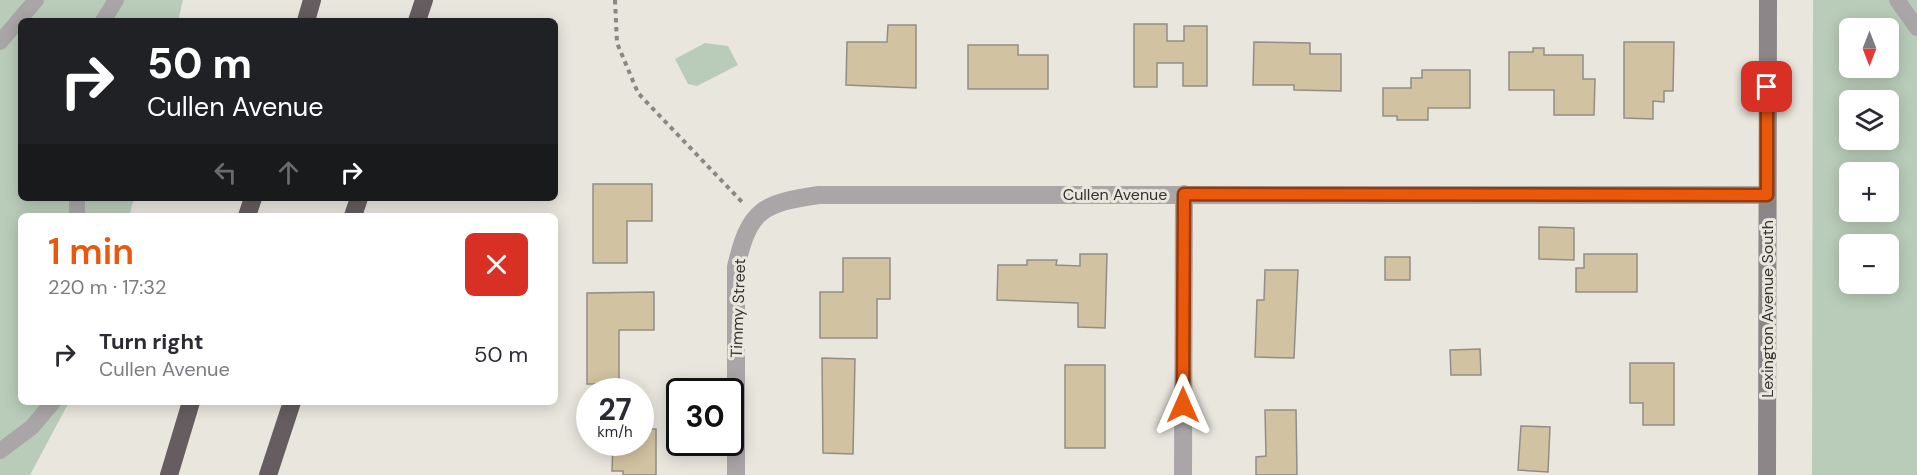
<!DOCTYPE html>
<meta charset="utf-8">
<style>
:root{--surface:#fff;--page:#f2f2f3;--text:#2b2b33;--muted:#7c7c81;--accent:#ea580c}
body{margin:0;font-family:"DM Sans",sans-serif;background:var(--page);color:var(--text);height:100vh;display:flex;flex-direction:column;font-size:22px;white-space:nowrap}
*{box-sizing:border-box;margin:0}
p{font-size:20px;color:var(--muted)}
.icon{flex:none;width:33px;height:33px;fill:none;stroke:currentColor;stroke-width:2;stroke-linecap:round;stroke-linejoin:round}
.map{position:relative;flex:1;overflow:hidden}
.side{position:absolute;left:18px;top:213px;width:540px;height:192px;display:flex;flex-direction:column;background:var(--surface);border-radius:9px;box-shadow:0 3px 15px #0003}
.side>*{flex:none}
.hud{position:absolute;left:18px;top:18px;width:540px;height:183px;border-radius:9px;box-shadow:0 3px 15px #0003;background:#202124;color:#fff;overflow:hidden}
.needle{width:39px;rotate:180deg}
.buttons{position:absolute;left:1839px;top:18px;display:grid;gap:12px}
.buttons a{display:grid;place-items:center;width:60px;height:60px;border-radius:9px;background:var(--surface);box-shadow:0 3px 15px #0003;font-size:30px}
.speed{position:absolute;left:576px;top:378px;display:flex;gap:12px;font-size:30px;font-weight:700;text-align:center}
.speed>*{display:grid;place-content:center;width:78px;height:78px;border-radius:50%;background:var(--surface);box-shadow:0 3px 15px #0003;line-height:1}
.speed small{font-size:15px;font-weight:400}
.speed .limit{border:3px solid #111;border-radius:9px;background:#fff;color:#111}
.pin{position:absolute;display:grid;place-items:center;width:51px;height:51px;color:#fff;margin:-26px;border-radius:12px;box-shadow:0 3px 9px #0006}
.me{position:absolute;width:66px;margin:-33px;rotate:0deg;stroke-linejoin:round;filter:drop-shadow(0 0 4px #0008)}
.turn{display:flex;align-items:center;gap:21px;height:126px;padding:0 30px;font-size:27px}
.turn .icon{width:78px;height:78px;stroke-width:2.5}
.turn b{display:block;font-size:42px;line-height:51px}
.lanes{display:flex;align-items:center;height:57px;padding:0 30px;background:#0003;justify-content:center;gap:30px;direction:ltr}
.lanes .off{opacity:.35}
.round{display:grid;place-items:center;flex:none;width:63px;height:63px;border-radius:9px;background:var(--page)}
.summary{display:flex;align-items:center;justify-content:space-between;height:102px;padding:0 30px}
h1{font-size:36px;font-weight:600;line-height:45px;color:var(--accent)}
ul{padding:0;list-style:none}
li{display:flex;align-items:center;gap:18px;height:78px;padding:0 30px}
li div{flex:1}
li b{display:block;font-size:22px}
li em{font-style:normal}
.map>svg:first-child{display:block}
</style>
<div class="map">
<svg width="1917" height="475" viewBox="0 0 1917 475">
<rect width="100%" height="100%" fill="#e9e6de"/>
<g fill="#b9ccb9" fill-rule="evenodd">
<path d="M0 0H183L178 21H21V198H134L129 216H21V402H69L30 475H0Z"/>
<path d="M1813 0H1917V475H1812ZM1850 28H1888V68H1850ZM1850 100H1888V140H1850ZM1850 172H1888V212H1850ZM1850 244H1888V284H1850Z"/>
<path d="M705 43 728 46 738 65 697 86 688 84 675 59Z"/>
</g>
<g fill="#d1c2a1" stroke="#918e87" stroke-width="1.5">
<path d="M1134 24H1167V41H1184V26H1207V86H1183V63H1157V87H1134Z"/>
<path d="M888 25H916V88L846 85 847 42H887Z"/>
<path d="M1254 42 1310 43V54H1341V91L1294 90V85H1253Z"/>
<path d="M1624 42H1674L1673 91H1664V102L1653 101V119L1624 118Z"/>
<path d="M968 45H1018V55H1048V89H968Z"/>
<path d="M1533 48H1544V55H1583V79H1595L1594 115H1554V90H1509V52H1533Z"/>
<path d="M1422 70H1470V108H1428V120H1397V116H1383V88H1411V78H1422Z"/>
<path d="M593 184H652V221H627V263H593Z"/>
<path d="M1539 227 1574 228V260L1539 259Z"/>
<path d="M1080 254H1107L1105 328 1078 327V303L997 300 998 265H1027V260H1057L1056 265 1080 266Z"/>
<path d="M1584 254H1637V292H1576V268H1584Z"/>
<rect x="1385" y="257" width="25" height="23"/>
<path d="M843 258H890V299H877V338H820V292H843Z"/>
<path d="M1265 270H1298L1294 358 1255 357 1257 300H1264Z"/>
<path d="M654 292V330H619V384H587V293Z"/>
<path d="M1480 349 1481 375H1451L1450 350Z"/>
<path d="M822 358 855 359 853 454 823 453Z"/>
<path d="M1630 363H1674V425H1643V403H1630Z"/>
<rect x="1065" y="365" width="40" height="83"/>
<path d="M1265 410H1296L1297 475H1256V457L1266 456Z"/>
<path d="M1521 426 1550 427 1548 472 1518 470Z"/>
<path d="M640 429H656V475H623V471H612L613 442H640Z"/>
</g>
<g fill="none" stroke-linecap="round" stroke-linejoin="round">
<path stroke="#8a8882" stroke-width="4" stroke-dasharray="4.5 4.5" stroke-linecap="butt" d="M615 0 617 43 638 93 742 202"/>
<g stroke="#aaa6a7" stroke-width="16">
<path d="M1897 0 1917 28"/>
<path d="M103 21 116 0"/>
<path d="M0 42 36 0"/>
<path d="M77 198V216"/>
<path d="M0 451 32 427 53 402"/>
</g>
<g stroke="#aaa6a7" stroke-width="18">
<path d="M736 475V267C749 210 762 203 819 195H1767"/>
<path d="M1183 475 1184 194"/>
</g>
<path stroke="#8c8688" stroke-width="18" d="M1767 475 1768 0"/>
<g stroke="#655d5f" stroke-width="18">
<path d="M306 21 312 0"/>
<path d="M417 21 424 0"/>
<path d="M247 216 253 198"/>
<path d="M353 216 359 198"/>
<path d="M169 475 191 402"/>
<path d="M268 475 292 402"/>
</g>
</g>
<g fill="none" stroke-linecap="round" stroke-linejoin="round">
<defs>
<path id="route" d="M1183 405 1184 194 1767 195V87"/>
</defs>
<use href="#route" stroke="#983908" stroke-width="15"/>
<use href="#route" stroke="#ea580c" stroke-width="10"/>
</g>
<g text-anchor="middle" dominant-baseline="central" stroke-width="6" stroke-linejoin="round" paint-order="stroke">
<g font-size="16" fill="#343330" stroke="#e9e6de">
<text x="1115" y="194">Cullen Avenue</text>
<text transform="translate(738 308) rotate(-88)">Timmy Street</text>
<text transform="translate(1767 309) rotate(-90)">Lexington Avenue South</text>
</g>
</g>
</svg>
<div class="buttons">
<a><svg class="needle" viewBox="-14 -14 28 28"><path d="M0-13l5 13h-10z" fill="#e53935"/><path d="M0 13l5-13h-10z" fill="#7c7c81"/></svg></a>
<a><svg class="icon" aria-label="layers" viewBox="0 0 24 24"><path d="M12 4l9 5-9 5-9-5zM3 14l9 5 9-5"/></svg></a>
<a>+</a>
<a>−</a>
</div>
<div class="speed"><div>27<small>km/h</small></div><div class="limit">30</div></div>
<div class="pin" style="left:1767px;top:87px;background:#d93025"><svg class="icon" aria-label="arrive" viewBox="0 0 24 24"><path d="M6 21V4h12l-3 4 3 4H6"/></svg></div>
<svg class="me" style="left:1183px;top:405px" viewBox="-20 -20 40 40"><path d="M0-17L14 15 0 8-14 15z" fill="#ea580c" stroke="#fff" stroke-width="4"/></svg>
<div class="hud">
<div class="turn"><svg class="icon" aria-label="right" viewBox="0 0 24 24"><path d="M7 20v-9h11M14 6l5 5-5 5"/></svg><div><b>50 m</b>Cullen Avenue</div></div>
<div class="lanes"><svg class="icon off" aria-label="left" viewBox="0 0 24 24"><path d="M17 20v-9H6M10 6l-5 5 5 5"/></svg><svg class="icon off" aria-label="ahead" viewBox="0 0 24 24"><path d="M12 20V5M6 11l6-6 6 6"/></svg><svg class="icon" aria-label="right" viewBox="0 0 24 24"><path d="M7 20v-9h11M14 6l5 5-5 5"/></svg></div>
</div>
<section class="side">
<div class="summary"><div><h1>1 min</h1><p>220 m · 17:32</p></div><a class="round" style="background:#d93025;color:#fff"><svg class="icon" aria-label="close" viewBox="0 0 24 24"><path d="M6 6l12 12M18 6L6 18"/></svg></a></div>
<ul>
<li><svg class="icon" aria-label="right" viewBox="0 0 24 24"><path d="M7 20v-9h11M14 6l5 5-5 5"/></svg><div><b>Turn right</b><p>Cullen Avenue</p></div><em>50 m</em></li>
</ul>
</section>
</div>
